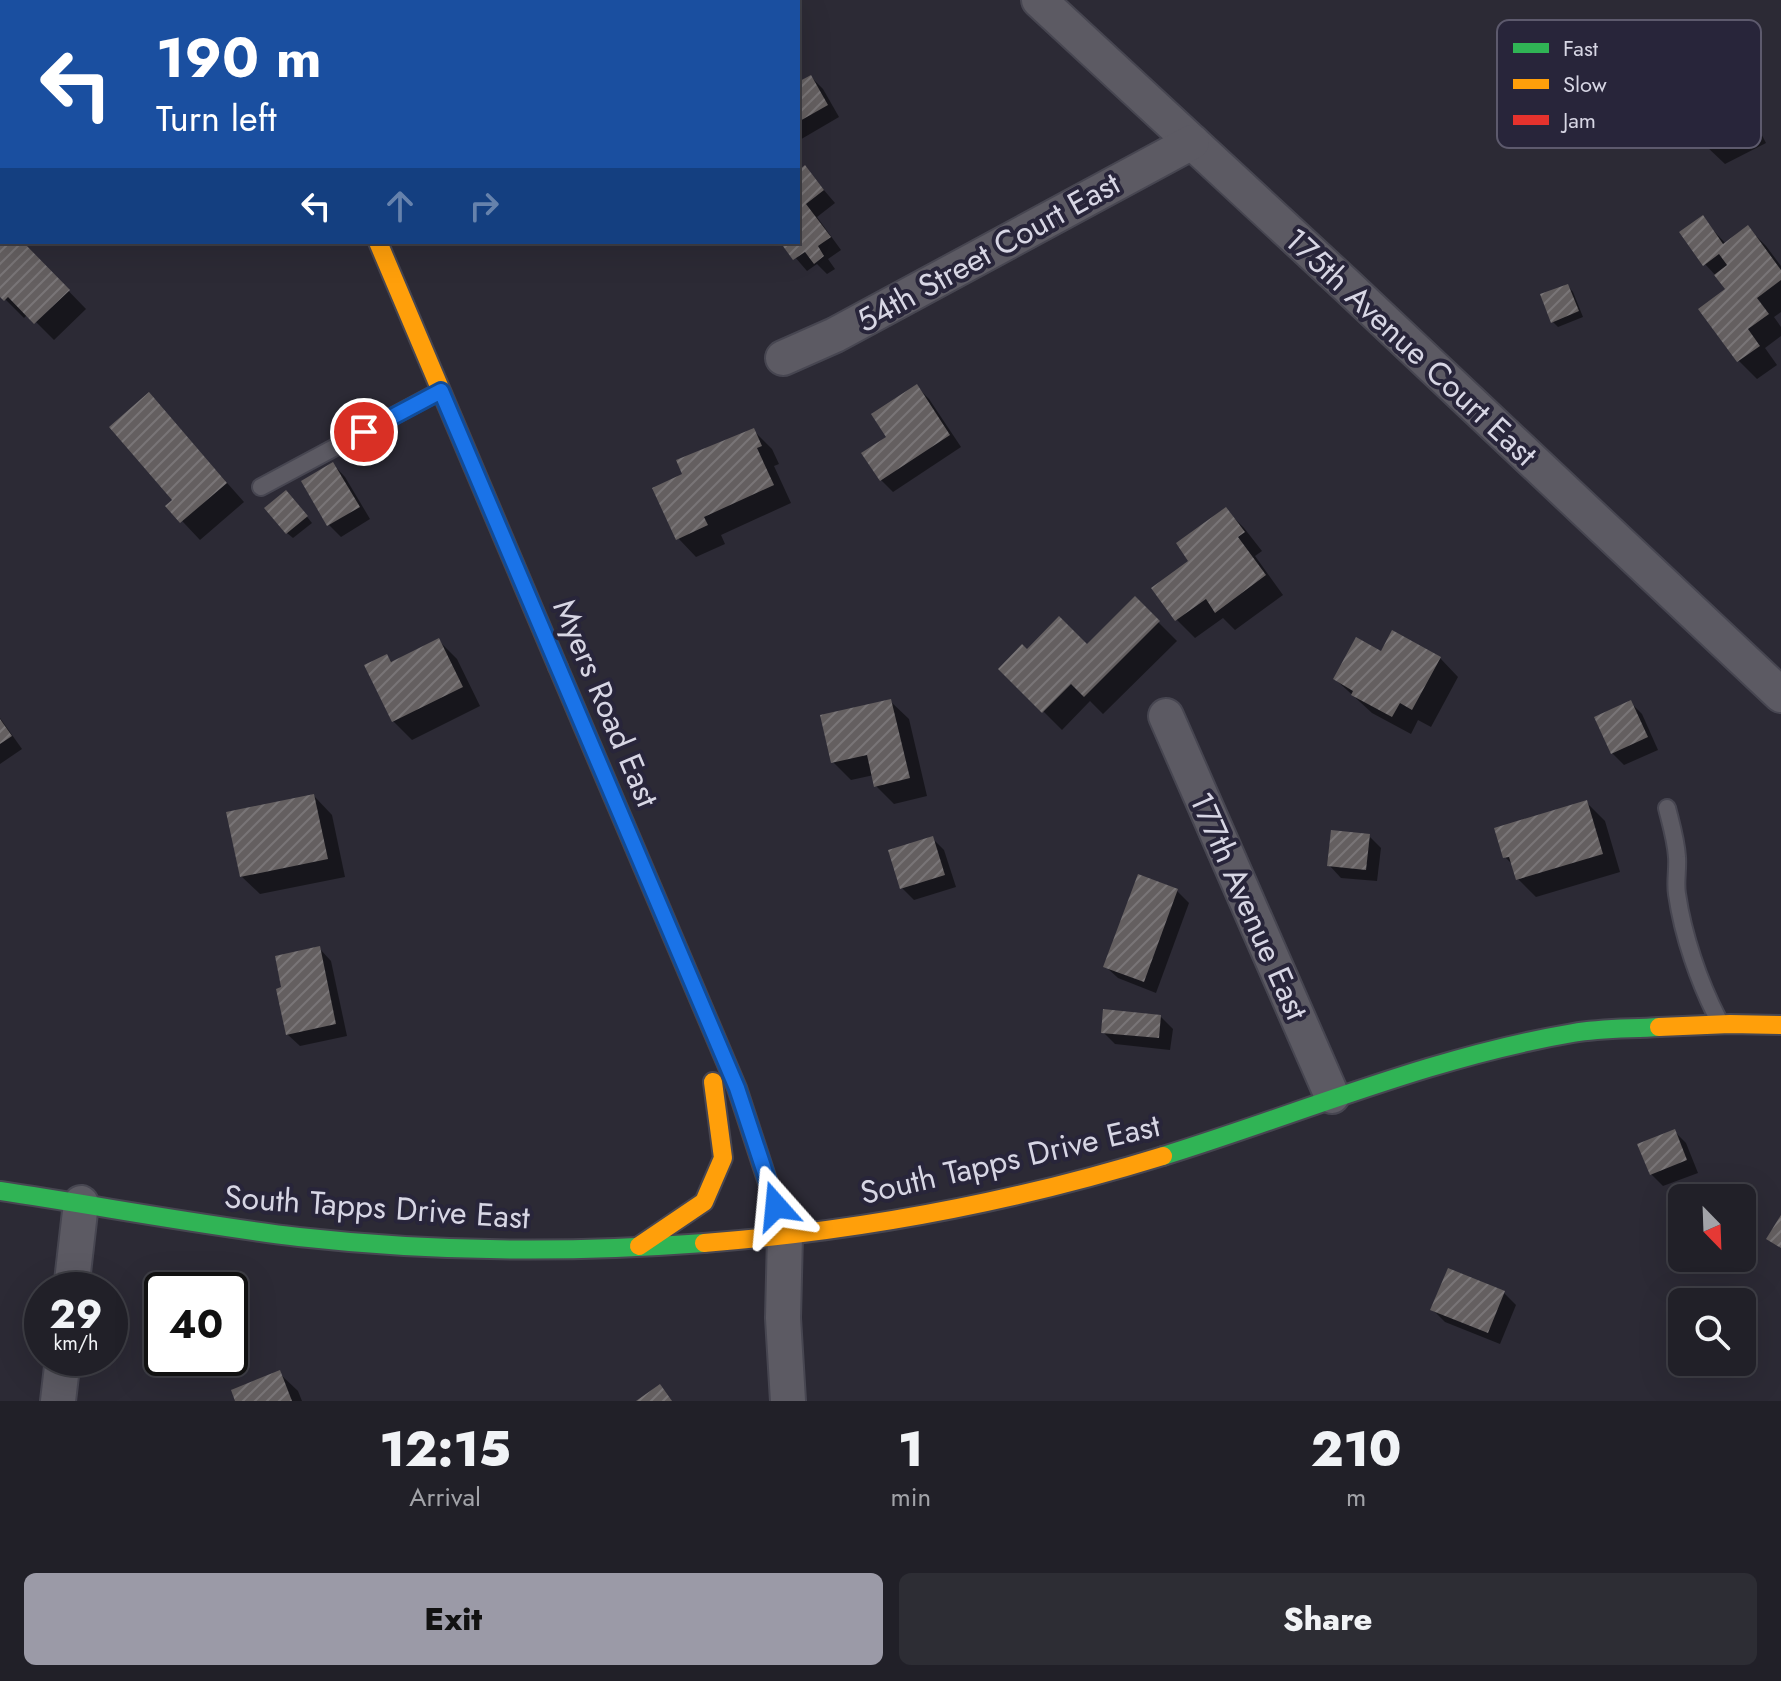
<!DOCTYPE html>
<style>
:root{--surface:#212028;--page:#2d2d34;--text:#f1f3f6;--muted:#a2a3a8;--line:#3e3e45;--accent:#9b9aa7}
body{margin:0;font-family:Jost,sans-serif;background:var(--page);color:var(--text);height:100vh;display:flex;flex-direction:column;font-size:30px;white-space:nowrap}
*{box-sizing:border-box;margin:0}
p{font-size:26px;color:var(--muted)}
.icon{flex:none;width:44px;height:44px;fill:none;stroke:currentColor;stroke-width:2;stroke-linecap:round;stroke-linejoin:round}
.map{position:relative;height:1401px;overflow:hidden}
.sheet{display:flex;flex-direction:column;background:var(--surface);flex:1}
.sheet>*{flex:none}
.banner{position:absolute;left:0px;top:0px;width:800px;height:244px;box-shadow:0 8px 32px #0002,0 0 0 2px var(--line);background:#1a4fa0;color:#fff;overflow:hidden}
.needle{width:52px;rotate:157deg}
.fabs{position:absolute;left:1668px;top:1184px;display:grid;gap:16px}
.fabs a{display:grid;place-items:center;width:88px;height:88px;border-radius:12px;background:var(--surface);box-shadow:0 8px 32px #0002,0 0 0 2px var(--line);font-size:40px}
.speed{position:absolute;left:24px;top:1272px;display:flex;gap:16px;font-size:40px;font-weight:700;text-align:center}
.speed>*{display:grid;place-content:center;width:104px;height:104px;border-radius:50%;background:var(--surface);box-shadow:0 8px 32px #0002,0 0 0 2px var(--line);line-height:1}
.speed small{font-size:20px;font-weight:400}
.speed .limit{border:4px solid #111;border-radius:12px;background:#fff;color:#111}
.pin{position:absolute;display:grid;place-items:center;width:68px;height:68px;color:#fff;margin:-34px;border:4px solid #fff;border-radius:50%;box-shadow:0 2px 8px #0007}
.me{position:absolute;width:88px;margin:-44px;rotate:342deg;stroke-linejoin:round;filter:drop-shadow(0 0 6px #0008)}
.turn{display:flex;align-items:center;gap:28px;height:168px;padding:0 24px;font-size:36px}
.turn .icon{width:104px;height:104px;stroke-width:2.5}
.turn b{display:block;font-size:56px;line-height:68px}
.lanes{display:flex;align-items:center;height:76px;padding:0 24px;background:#0003;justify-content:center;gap:40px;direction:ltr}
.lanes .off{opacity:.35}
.eta{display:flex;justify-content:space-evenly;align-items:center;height:136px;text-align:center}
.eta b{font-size:48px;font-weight:800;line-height:56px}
.button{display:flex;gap:16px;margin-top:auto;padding:16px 24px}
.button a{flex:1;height:92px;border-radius:12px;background:var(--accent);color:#111;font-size:32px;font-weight:800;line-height:92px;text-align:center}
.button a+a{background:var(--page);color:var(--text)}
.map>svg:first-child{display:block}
</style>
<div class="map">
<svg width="1781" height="1401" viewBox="0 0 1781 1401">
<defs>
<pattern id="building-hatch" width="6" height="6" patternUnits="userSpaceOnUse" patternTransform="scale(2)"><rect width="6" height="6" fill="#645f60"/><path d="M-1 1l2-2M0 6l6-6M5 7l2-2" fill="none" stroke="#797577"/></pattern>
</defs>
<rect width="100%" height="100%" fill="#2c2a35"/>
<g fill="#0007">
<path d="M1694 24 1713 42 1766 143 1725 164 1706 146Z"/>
<path d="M811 77 823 89 839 117 798 141V85Z"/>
<path d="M805 168 835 203 817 217 841 250 828 259 835 269 827 274 817 264 807 271 782 242H798V173Z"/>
<path d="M1702 218 1726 244 1748 228 1766 246 1781 266V312L1774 317 1781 327V336L1765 348 1777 365 1757 379 1739 361 1701 309 1728 289 1705 264Z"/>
<path d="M0 221 2 242H21L86 309 54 340 28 314 24 318 0 294Z"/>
<path d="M1568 286 1573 292 1583 317 1558 327 1553 322Z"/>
<path d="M917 387 929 399 961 447 893 492 881 480 889 438Z"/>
<path d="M149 395 244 502 200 540 168 506 175 500Z"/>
<path d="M753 430 772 449 779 464 774 466 791 503 721 535 725 544 696 557 678 538Z"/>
<path d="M333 464 345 477 370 519 341 537 329 525Z"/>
<path d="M292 498 312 523 293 538 287 533Z"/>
<path d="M1226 510 1244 528 1262 551 1255 556 1283 595 1235 630 1223 618 1195 638 1177 620 1191 562Z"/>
<path d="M1135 599 1177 641 1103 714 1090 701 1062 730 1001 669 1027 652 1087 647Z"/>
<path d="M439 641 457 659 480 706 412 740 393 721 387 657 393 663Z"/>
<path d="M1382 653 1440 658 1458 677 1431 727 1418 720 1411 734 1372 713 1335 679Z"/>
<path d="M890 701 909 719 927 796 894 804 876 786 874 775 851 780 833 762Z"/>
<path d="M1630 702 1642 714 1658 750 1624 765 1612 753Z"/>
<path d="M0 718 22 749 0 764Z"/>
<path d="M314 796 332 815 345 877 260 894 241 876Z"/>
<path d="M1586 802 1605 821 1620 872 1536 897 1518 879 1514 866 1505 857Z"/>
<path d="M1369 836 1381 848 1377 881 1341 878 1329 865Z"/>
<path d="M932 838 944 850 956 887 914 900 902 888Z"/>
<path d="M1177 891 1189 903 1156 993 1118 978 1105 966Z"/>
<path d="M319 948 331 961 347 1036 300 1046 287 1034Z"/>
<path d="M1161 1017 1173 1029 1170 1050 1115 1044 1103 1032Z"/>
<path d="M1674 1131 1686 1143 1698 1173 1663 1186 1651 1174Z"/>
<path d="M1504 1293 1516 1305 1500 1344 1445 1322 1433 1310Z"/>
<path d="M279 1373 298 1391 302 1401H237Z"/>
</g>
<g fill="url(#building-hatch)">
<path d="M811 75 828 105 798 122V82Z"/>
<path d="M805 165 824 190 806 204 831 237 818 246 824 256 814 264 805 252 793 260 780 242H798V171Z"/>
<path d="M1703 215 1723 244 1748 225 1781 270V280L1757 298 1769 314 1748 329 1760 346 1737 362 1698 309 1725 289 1714 275 1727 265 1719 254 1703 266 1679 232Z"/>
<path d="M0 242H23L70 290 34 324 8 297 4 301 0 297Z"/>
<path d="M1568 284 1579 311 1551 323 1540 294Z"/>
<path d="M917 384 950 435 880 481 861 453 886 437 871 414Z"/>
<path d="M149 392 227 483 180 523 165 506 172 500 109 427Z"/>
<path d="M754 428 762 446 757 448 774 485 704 517 708 525 676 540 652 488 682 474 676 460Z"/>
<path d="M333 462 360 507 327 526 301 481Z"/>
<path d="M286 490 308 516 286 534 264 508Z"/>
<path d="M1226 507 1245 532 1238 537 1266 575 1215 613 1206 599 1175 621 1151 588 1188 561 1176 543Z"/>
<path d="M1135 596 1160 621 1084 697 1071 684 1042 713 998 669 1022 644 1027 649 1059 616 1087 644Z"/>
<path d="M1392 630 1441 657 1412 710 1400 703 1392 717 1351 695 1353 691 1333 679 1356 637 1381 651Z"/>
<path d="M439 638 463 687 392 722 364 665 387 654 391 662Z"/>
<path d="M891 699 910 778 874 787 867 755 831 763 820 715Z"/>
<path d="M1631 700 1648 737 1611 754 1594 717Z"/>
<path d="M0 719 12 736 0 744Z"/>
<path d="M314 794 328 859 240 877 226 812Z"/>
<path d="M1587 800 1603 854 1516 880 1509 857 1503 858 1494 828Z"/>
<path d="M1331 830 1370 834 1366 870 1327 866Z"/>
<path d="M933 836 945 875 900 889 888 850Z"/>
<path d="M1138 874 1178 889 1144 982 1103 967Z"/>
<path d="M320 946 336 1024 286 1035 276 989 281 987 275 956Z"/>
<path d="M1103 1009 1161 1015 1159 1038 1101 1033Z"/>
<path d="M1675 1129 1687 1160 1650 1175 1637 1144Z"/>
<path d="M1781 1215V1248L1766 1239Z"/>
<path d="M1448 1268 1505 1291 1488 1333 1430 1310Z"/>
<path d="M280 1370 292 1401H235L231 1390Z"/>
<path d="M660 1384 672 1401H636Z"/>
</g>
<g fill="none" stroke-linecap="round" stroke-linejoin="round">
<defs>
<g id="lane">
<path d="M261 487 440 391"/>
<path d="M1667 808C1671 824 1676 840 1677 857 1678 869 1675 882 1677 894 1683 936 1699 982 1718 1019"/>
</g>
<g id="street">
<path d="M1039 0 1344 283 1781 695"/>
<path d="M783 358 835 335 1192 142"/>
<path d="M1166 716 1332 1096"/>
<path d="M785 1235 783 1318 788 1401"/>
<path d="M71 1290 81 1203"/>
<path d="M58 1401 63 1358"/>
</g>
<g id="fast">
<path d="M558 667 737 1088 785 1235"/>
<path d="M1163 1156C1299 1114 1431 1057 1573 1033 1601 1028 1630 1029 1659 1027"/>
<path d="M0 1191C100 1206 199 1225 299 1237 433 1252 570 1253 704 1243"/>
</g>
<g id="slow">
<path d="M378 242 558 667"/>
<path d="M1659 1027 1730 1024 1781 1025"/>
<path d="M704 1243C860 1231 1014 1202 1163 1156"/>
<path d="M639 1246 704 1202 723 1158 713 1082"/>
</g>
<path id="jam" d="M275 0 276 2"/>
</defs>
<use href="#lane" stroke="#474651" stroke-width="20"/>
<use href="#street" stroke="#474651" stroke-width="38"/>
<use href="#fast" stroke="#474651" stroke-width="22"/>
<use href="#slow" stroke="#474651" stroke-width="22"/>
<use href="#jam" stroke="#474651" stroke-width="22"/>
<use href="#lane" stroke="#5c5a63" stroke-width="16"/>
<use href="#street" stroke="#5c5a63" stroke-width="34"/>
<use href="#fast" stroke="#30b455" stroke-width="18"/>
<use href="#slow" stroke="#ff9f0a" stroke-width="18"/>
<use href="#jam" stroke="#e5322d" stroke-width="18"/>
</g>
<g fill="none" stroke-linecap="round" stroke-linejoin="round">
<defs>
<path id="route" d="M364 432 441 391 737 1088 776 1206"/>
</defs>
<use href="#route" stroke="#114b97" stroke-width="20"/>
<use href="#route" stroke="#1a73e8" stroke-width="14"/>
</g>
<g text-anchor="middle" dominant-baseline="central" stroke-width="8" stroke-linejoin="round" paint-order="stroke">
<g font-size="32" fill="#d7d6e4" stroke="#28253a">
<text transform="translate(988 252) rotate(-29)">54th Street Court East</text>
<text transform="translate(1411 347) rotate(43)">175th Avenue Court East</text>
<text transform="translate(606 703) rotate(67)">Myers Road East</text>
<text transform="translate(1249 906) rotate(66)">177th Avenue East</text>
<text transform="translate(1010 1159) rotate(-13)">South Tapps Drive East</text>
<text transform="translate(377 1207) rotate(4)">South Tapps Drive East</text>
</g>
</g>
<rect x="1497" y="20" width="264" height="128" rx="12" fill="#28253a" stroke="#5d5a6d" stroke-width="2"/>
<rect x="1513" y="43" width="36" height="10" fill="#30b455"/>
<rect x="1513" y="79" width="36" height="10" fill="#ff9f0a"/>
<rect x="1513" y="115" width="36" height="10" fill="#e5322d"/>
<g font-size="22" fill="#d7d6e4">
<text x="1563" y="56">Fast</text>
<text x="1563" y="92">Slow</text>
<text x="1563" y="128">Jam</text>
</g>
</svg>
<div class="fabs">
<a><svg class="needle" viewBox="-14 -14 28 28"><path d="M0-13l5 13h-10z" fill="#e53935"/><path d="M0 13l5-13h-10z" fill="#a2a3a8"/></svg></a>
<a><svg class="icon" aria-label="search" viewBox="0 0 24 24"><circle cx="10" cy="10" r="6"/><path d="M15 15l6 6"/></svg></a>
</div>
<div class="speed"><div>29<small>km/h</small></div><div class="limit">40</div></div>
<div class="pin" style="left:364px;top:432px;background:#d93025"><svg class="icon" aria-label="arrive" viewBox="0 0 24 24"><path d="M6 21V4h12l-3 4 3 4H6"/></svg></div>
<svg class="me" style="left:776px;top:1206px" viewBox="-20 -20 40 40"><path d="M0-17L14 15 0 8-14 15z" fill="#1a73e8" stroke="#fff" stroke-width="4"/></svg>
<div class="banner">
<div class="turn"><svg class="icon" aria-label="left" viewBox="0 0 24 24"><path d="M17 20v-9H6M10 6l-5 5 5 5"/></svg><div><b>190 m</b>Turn left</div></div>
<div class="lanes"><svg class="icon" aria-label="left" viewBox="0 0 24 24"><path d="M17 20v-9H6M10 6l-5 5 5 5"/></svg><svg class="icon off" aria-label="ahead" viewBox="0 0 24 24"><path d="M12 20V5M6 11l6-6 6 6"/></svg><svg class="icon off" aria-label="right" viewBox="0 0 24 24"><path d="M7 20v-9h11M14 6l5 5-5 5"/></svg></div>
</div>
</div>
<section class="sheet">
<div class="eta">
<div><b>12:15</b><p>Arrival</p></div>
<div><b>1</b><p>min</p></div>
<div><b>210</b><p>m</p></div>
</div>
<div class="button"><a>Exit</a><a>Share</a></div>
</section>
